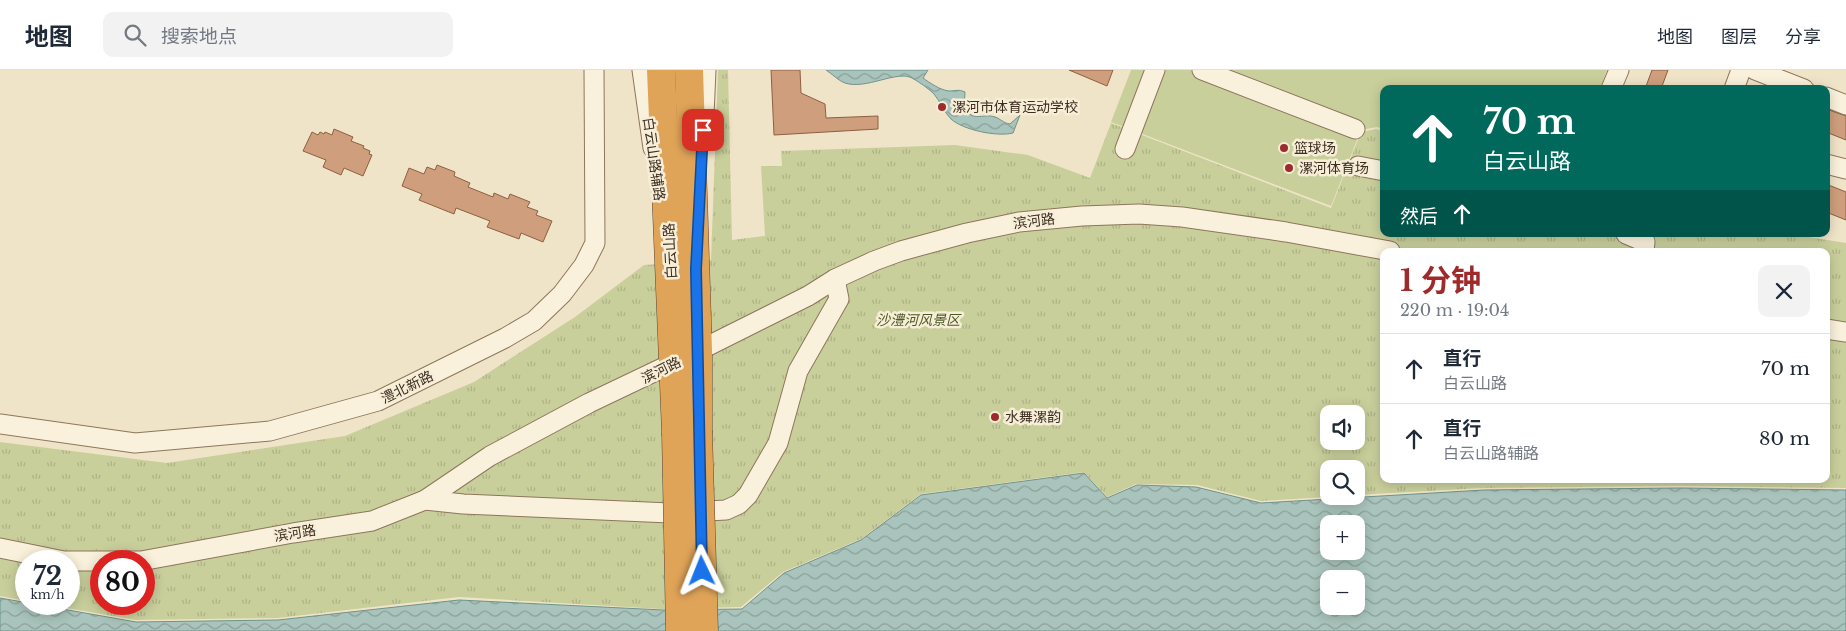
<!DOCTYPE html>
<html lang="zh">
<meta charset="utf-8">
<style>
:root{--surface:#fff;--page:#f2f2f3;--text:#1f2937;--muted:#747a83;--line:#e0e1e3;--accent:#9e2a2b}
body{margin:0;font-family:"Libre Baskerville","Noto Sans SC",serif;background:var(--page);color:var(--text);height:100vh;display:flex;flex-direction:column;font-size:19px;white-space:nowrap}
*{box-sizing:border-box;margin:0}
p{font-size:16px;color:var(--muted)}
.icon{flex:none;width:28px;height:28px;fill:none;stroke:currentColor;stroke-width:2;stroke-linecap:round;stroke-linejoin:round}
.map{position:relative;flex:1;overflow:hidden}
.side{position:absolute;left:1380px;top:178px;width:450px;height:235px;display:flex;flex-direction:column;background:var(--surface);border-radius:10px;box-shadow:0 2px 12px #0003}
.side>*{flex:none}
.guide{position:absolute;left:1380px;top:15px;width:450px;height:152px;border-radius:10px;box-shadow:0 2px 12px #0003;background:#00695c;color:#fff;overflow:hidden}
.buttons{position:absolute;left:1320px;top:335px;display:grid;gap:10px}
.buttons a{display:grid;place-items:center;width:45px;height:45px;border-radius:10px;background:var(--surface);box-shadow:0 2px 12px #0003;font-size:25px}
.speed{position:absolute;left:15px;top:480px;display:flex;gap:10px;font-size:25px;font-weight:700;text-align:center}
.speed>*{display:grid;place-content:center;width:65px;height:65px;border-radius:50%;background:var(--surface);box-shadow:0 2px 12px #0003;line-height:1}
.speed small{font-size:12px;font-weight:400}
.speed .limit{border:8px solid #d22;background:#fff;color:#111}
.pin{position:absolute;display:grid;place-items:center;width:42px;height:42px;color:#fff;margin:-21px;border-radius:10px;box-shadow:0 2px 8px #0006}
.me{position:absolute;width:55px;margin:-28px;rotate:358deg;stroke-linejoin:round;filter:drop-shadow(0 0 4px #0008)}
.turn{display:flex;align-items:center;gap:18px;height:105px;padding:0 20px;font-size:22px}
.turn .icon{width:65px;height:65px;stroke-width:2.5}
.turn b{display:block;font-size:35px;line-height:42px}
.then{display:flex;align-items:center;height:48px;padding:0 20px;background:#0003;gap:10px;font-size:19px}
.round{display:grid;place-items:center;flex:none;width:52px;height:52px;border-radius:10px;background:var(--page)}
.summary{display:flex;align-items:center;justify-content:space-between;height:85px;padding:0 20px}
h1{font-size:30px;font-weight:700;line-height:38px;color:var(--accent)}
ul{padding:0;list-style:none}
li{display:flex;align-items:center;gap:15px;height:70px;padding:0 20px;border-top:1px solid var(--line)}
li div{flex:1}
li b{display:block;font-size:19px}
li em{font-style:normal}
header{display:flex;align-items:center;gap:30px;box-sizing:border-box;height:70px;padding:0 25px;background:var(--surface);border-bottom:1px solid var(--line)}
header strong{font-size:24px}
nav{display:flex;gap:28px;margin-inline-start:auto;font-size:18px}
.search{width:350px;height:45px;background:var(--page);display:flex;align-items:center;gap:12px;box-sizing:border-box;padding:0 18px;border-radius:10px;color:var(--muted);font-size:19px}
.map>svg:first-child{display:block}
</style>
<header>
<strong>地图</strong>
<div class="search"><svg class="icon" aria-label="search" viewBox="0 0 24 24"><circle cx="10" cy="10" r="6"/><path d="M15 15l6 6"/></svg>搜索地点</div>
<nav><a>地图</a><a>图层</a><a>分享</a></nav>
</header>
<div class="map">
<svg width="1846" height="561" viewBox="0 0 1846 561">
<defs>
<pattern id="park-tufts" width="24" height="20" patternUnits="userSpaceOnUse" patternTransform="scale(1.25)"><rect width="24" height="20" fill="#c9cf9b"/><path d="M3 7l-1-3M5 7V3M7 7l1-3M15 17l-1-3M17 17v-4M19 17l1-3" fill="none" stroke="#aeb285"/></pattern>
<pattern id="water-waves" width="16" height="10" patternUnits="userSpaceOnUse" patternTransform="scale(1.25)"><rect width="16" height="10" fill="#a9c4bc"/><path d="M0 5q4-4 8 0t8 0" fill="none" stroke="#8ba098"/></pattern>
</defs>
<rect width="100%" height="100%" fill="#f0e4c8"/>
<path fill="url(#park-tufts)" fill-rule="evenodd" d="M718 0H728L732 170 765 166 761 96H782L781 81 955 75 1028 85 1090 108 1111 53 1331 138 1361 62 1376 59 1384 62V164H1790L1846 173V418L1680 416 1482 418 1356 425V399H1329V426H1344L1261 431 1197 415 1136 414 1107 427 1084 402 921 424 861 469 783 502 741 537 661 539 459 527 278 548 136 550 43 534H69V491H26V531L0 526V372L167 393 345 366 474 312 575 247 644 195 711 190ZM1384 181H1826V409H1384ZM1329 344H1356V371H1329ZM101 491H144V534H101Z"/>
<path fill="#c9cf9b" d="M1131 0H1607L1600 19H1384V59L1377 57 1361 60 1331 136 1111 52Z"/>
<g fill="url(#water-waves)" stroke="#6f938a" fill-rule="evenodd">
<path d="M826 0H928L923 8C930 13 940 20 949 21 956 21 958 19 965 22L964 40C978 52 982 43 995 47 1001 49 1003 53 1010 54L1020 45 1013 63C997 67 963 60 951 49 944 42 940 31 934 24 928 18 919 12 912 8 897 0 866 20 845 13 839 11 832 4 826 0Z"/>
<path d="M1084 403 1107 428 1137 415 1196 417 1261 433 1484 420 1680 418 1846 420V561H0V528L136 552 278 550 459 530 663 540 742 539 784 503 861 470 921 425ZM1329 454H1356V481H1329ZM1329 509H1356V536H1329Z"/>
</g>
<g fill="#cf9f7d" stroke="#8d5f41">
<path d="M771 0H800L801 23 825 34 826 48 878 46V59L774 65Z"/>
<path d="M1069 0H1113L1107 16Z"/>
<path d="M1652 0H1668L1661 19H1645Z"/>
<path d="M1826 39 1846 46V70L1826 62Z"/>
<path d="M334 59 353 67 351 71 364 76 363 78 370 81 369 84 372 85 363 106 344 98 341 105 323 97 326 90 303 81 312 62 318 65 320 62 324 64 325 62 332 65Z"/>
<path d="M437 95 455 102 454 106 470 113 468 117 493 127 494 123 508 129 510 124 530 132 527 137 538 141 536 145 552 151 543 172 521 163 519 169 487 157 490 151 456 138 454 144 419 130 422 124 402 116 409 98 424 104 427 97 435 100Z"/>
<path d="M1826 114 1846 122V150L1826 142Z"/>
</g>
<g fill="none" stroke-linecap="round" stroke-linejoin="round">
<defs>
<g id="minor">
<path d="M642 0 653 78"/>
<path d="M1202 0 1355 59"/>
<path d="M1755 0 1804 19"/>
<path d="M1611 19 1619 0"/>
<path d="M1734 19 1741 0"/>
<path d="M1826 27 1846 35"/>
<path d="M703 68 706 0"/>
<path d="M1125 79 1155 0"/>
<path d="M1826 94 1846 99"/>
<path d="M1358 96 1384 101"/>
<path d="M1626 164 1645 172 1644 181"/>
<path d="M1826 259 1846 262"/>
<path d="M0 354 135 373 270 361 378 331 505 268 534 251 562 224 584 195 595 173 594 0"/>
<path d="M425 430 463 434 670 443 726 440 739 434 748 425 778 373 798 301 839 229 835 209"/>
<path d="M0 478 64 491H141L293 463 372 451 425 430 490 386 589 333 698 281 808 226 835 209 874 191 901 181 967 163 1019 152 1082 146 1139 144 1182 147 1286 162 1390 181"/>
</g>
<g id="highway">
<path d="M661 0 676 363"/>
<path d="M689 0 698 281V361"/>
</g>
</defs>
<use href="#minor" stroke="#8d765c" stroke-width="21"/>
<use href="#highway" stroke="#5b4430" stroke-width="29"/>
<use href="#minor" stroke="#faf1dc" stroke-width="19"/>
<use href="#highway" stroke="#e0a458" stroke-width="28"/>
<defs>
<g id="highway-bridge">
<path d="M698 361 704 561"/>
<path d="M676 363 680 561"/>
</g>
</defs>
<use href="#highway-bridge" stroke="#5b4430" stroke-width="29" stroke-linecap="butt"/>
<use href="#highway-bridge" stroke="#e0a458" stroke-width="28"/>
</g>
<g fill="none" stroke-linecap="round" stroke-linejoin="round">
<defs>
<path id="route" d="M702 501 696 199 703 60"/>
</defs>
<use href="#route" stroke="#114b97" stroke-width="12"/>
<use href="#route" stroke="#1a73e8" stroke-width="9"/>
</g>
<g fill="#9e2a2b" stroke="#f7eed8" stroke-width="2">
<circle cx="942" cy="37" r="5"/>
<circle cx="1284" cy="78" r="5"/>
<circle cx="1289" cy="98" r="5"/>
<circle cx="995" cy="347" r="5"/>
</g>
<g text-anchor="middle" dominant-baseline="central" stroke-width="5" stroke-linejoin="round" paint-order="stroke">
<g font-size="14" fill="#3d2e20" stroke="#f7eed8" text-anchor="start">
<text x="952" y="37">漯河市体育运动学校</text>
<text x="1294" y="78">篮球场</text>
<text x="1299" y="98">漯河体育场</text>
<text x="1005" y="347">水舞漯韵</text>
</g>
<g font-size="14" fill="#3d2e20" stroke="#f7eed8">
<text transform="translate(654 89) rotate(82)">白云山路辅路</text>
<text transform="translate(1034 151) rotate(-7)">滨河路</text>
<text transform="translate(670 181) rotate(-93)">白云山路</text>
<text transform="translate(661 300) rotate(-26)">滨河路</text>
<text transform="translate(407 317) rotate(-26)">澧北新路</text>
<text transform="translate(295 463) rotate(-9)">滨河路</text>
</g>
<g font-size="14" font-style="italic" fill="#4d5a26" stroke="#f7eed8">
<text x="918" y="250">沙澧河风景区</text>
</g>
</g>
</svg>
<div class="buttons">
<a><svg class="icon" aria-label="sound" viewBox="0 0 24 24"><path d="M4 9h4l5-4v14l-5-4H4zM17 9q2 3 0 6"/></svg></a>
<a><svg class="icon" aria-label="search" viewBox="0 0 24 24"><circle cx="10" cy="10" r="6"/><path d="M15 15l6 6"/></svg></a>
<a>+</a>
<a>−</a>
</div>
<div class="speed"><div>72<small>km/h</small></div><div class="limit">80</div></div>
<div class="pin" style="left:703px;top:60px;background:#d93025"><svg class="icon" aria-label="arrive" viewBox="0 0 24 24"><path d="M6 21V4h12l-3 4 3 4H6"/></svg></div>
<svg class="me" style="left:702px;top:501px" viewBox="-20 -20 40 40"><path d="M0-17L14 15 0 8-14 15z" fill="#1a73e8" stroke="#fff" stroke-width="4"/></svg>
<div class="guide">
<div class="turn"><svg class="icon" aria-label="ahead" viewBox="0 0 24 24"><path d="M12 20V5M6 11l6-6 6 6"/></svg><div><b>70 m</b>白云山路</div></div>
<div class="then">然后<svg class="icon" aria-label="ahead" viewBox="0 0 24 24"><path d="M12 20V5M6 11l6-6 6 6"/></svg></div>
</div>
<section class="side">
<div class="summary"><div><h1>1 分钟</h1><p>220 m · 19:04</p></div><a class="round"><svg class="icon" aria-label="close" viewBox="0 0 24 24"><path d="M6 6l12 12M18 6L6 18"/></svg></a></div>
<ul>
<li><svg class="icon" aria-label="ahead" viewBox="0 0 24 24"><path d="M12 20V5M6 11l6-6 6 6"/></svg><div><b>直行</b><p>白云山路</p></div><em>70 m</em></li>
<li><svg class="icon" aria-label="ahead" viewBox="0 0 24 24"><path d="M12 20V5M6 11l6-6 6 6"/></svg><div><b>直行</b><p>白云山路辅路</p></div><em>80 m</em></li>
</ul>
</section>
</div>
